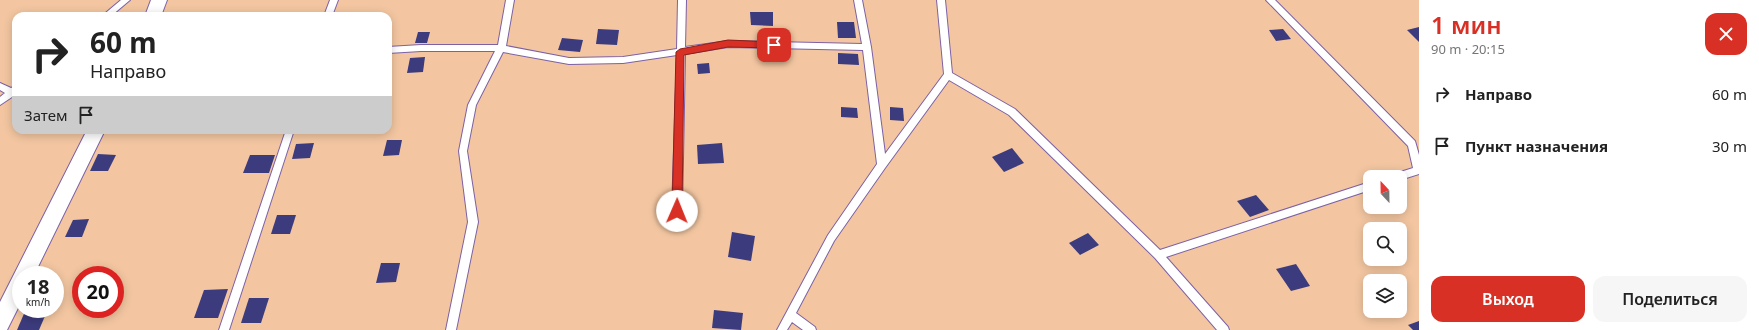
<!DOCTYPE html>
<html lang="ru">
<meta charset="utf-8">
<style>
:root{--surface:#fff;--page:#f6f6f6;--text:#222;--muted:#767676;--accent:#d93025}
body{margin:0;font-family:"Noto Sans",sans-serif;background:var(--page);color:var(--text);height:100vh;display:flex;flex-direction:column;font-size:15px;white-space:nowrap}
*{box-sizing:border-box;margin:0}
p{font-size:13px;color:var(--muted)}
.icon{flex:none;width:22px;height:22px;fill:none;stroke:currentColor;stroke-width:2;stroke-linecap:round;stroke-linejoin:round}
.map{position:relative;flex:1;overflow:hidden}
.panel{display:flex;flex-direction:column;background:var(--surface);width:340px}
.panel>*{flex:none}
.hud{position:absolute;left:12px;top:12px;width:380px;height:122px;border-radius:12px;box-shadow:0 2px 10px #0003;background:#fff;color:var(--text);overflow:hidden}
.needle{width:26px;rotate:338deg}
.tools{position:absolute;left:1363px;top:170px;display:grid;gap:8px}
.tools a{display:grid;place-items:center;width:44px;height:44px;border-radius:8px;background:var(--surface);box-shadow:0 2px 10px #0003;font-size:20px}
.speed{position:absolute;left:12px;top:266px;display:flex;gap:8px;font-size:20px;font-weight:700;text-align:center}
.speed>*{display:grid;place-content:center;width:52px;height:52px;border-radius:50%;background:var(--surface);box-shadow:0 2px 10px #0003;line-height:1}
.speed small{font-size:10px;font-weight:400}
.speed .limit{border:6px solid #d22;background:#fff;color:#111}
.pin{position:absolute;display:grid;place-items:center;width:34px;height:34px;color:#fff;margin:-17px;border-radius:8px;box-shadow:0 2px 6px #0006}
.me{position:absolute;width:44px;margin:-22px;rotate:1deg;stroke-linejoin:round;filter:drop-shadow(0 0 3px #0008)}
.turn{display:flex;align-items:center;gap:14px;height:84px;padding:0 12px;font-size:18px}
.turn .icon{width:52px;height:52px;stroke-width:2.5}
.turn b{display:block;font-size:28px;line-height:34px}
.then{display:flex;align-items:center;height:38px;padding:0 12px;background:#0003;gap:8px;font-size:15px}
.round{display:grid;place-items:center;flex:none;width:42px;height:42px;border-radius:12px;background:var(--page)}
.overview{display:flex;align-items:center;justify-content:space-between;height:68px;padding:0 12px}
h1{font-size:24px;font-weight:600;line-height:30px;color:var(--accent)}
.action{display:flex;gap:8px;margin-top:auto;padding:8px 12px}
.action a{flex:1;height:46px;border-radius:12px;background:var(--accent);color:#fff;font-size:16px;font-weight:600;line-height:46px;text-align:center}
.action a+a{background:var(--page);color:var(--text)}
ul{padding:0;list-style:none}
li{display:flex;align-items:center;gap:12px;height:52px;padding:0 12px}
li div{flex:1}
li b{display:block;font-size:15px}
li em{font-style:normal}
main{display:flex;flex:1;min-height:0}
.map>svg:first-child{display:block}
</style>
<main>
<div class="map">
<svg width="1419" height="330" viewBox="0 0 1419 330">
<rect width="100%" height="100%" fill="#ece7f7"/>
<path fill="#f3c6a1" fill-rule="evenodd" d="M0 0H1419V330H0ZM16 16H388V130H16ZM1370 177H1400V207H1370ZM1370 229H1400V259H1370ZM21 275H55V309H21ZM81 275H115V309H81ZM1370 281H1400V311H1370Z"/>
<g fill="#3c3b7d">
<path d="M750 12H773V26L751 25Z"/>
<path d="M837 22H854L856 38H838Z"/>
<path d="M1419 27V42L1407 30Z"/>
<path d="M598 29 619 30 617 45 596 44Z"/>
<path d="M1283 29 1291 39 1276 41 1269 30Z"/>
<path d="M418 32H430L427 43H415Z"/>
<path d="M562 38 583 40 580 52 558 50Z"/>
<path d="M838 53 858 54 859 65 838 64Z"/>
<path d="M425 57 423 72 407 73 410 58Z"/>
<path d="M709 63 710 73 698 74 697 64Z"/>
<path d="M841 107 857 108 858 118 841 117Z"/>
<path d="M890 107 903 108 904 121 890 120Z"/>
<path d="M387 140H402L399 155 383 156Z"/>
<path d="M314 143 310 158 292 159 296 144Z"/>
<path d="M722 143 724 163 698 164 697 145Z"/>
<path d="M1012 148 1024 163 1004 172 992 157Z"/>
<path d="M98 154 116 155 108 171H90Z"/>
<path d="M250 155H275L269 173H243Z"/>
<path d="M1256 195 1269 210 1250 217 1237 201Z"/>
<path d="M277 215H296L290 234H271Z"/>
<path d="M89 219 82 237H65L73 220Z"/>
<path d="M732 232 755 236 751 261 728 257Z"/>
<path d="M1088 233 1099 245 1080 255 1069 243Z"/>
<path d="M381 263H400L396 282 376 283Z"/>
<path d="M1296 264 1310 286 1291 291 1276 269Z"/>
<path d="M228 289 218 318H194L204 290Z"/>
<path d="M249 298H269L261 323H241Z"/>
<path d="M26 309H48L39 330H17Z"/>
<path d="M714 310 743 313 741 330 712 328Z"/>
<path d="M1419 321V330H1413L1408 325Z"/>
</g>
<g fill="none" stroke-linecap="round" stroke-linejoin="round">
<defs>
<g id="lane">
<path d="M121 0H130L111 16H102Z"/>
<path d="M330 0H338L332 16H324Z"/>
<path d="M506 0H514L506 46 569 58 623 57 677 49 678 0H686L685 47 728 41 862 44 854 0H862L871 47 885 154 944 74 937 0H945L952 73 1015 109 1160 250 1370 182V190L1166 257 1228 327 1229 330H1217L1155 258 1009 115 949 80 885 168 834 241 796 313 815 327 816 330H803L792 322 787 330H777L828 235 877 164 863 50 728 47 685 54 682 211 680 214 677 215 674 214 672 211 677 55 623 63 569 64 503 52 476 105 467 151 478 222 456 330H446L468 222 459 151 468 105 495 51H421L388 53V47L421 45H498Z"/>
<path d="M1266 0H1275L1415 141 1419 155V174L1400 180V177H1392L1394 174 1413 168 1408 146Z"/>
<path d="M0 83 11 88 16 86 15 95 0 105V97L5 93 0 90Z"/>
<path d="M286 130H294L229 330H219Z"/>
</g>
<g id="street">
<path d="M151 0H167L161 16H145Z"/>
<path d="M87 130H105L34 275H21V302L7 330H0V302Z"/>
</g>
</defs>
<use href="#lane" stroke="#7c61a6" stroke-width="2"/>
<use href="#street" stroke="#7c61a6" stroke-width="2"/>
<use href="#lane" fill="#fff" fill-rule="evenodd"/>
<use href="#street" fill="#fff" fill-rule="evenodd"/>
</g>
<path fill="#d93025" stroke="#8d1f18" d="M728 40 774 42 779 45 774 48 728 47 684 55 682 211 680 214 677 215 674 214 672 211 676 52 680 49Z"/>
</svg>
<div class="tools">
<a><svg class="needle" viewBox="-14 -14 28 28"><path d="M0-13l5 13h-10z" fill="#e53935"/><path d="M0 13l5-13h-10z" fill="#767676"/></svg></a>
<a><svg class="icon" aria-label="search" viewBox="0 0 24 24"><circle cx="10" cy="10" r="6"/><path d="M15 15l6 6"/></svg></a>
<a><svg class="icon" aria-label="layers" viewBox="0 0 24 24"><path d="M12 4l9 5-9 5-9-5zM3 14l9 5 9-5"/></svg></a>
</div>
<div class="speed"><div>18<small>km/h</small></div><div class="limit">20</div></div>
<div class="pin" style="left:774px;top:45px;background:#d93025"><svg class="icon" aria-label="arrive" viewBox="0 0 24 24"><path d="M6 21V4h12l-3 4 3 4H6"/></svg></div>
<svg class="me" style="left:677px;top:211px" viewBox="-20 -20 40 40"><circle r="19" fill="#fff"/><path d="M0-13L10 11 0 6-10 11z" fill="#d93025"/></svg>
<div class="hud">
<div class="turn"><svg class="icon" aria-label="right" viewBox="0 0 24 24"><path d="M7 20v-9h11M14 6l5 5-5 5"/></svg><div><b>60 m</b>Направо</div></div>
<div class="then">Затем<svg class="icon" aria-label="arrive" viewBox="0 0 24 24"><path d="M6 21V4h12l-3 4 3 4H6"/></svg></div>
</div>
</div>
<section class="panel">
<div class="overview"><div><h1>1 мин</h1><p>90 m · 20:15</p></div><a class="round" style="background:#d93025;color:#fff"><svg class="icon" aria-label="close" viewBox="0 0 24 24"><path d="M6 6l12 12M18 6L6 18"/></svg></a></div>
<ul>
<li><svg class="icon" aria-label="right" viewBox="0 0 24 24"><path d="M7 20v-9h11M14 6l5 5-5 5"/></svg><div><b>Направо</b></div><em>60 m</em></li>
<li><svg class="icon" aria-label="arrive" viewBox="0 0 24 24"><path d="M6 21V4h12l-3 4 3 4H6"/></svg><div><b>Пункт назначения</b></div><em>30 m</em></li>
</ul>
<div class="action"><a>Выход</a><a>Поделиться</a></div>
</section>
</main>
